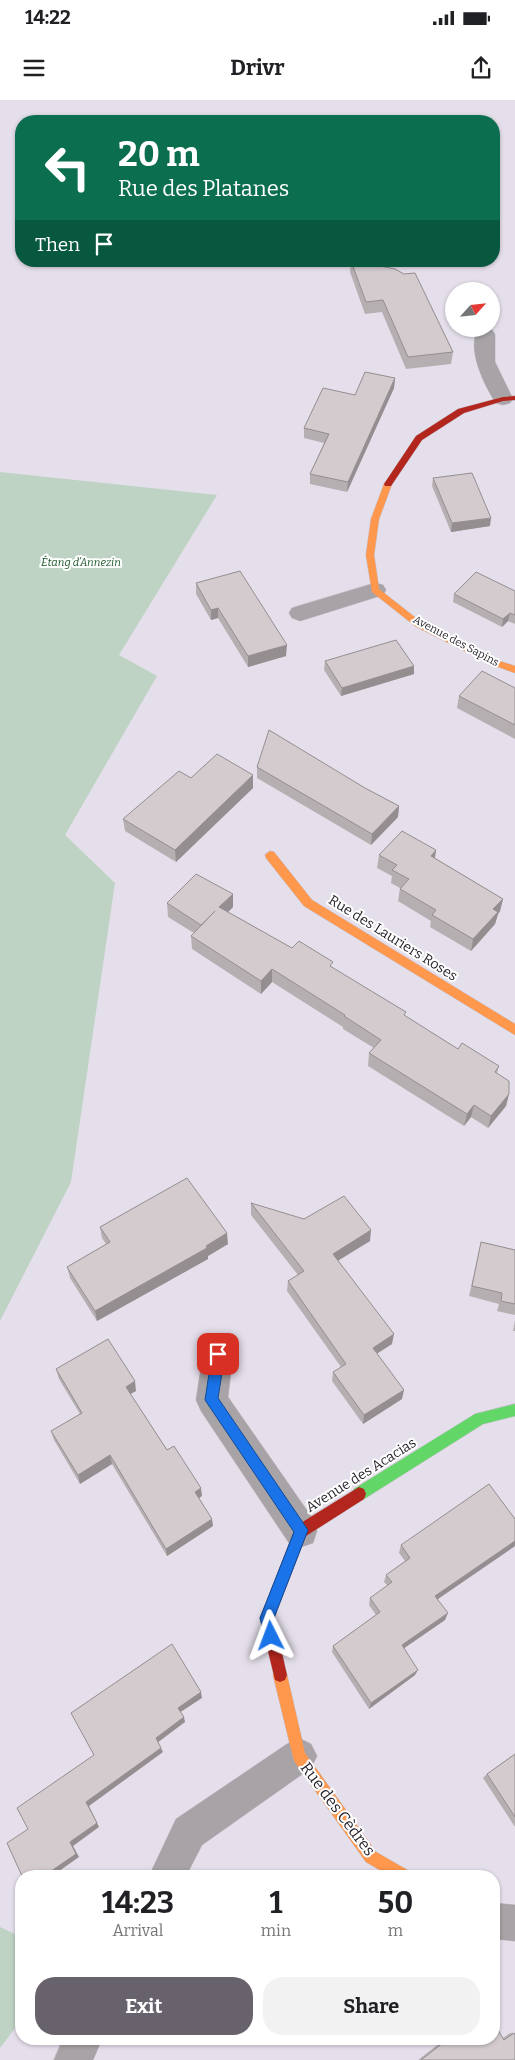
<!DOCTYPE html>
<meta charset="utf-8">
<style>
:root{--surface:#fff;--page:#f2f2f2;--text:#202124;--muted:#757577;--accent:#68626c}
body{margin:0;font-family:Bitter,serif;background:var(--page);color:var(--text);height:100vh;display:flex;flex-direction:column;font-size:19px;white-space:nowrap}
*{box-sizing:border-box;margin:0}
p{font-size:16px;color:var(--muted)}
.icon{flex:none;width:28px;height:28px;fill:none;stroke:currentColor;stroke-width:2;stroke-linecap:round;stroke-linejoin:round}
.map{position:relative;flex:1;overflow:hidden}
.details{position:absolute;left:15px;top:1770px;width:485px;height:175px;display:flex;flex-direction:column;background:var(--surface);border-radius:20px;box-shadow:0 1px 4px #0004}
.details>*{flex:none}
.guide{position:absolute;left:15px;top:15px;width:485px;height:152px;border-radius:20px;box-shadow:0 1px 4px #0004;background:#0b6e4f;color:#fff;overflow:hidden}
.needle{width:32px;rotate:63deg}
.buttons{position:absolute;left:445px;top:182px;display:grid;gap:10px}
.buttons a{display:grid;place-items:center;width:55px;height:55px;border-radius:50%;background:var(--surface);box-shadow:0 1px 4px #0004;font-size:25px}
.pin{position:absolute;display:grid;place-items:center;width:42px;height:42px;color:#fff;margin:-21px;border-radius:10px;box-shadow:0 2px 8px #0006}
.me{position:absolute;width:55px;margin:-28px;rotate:357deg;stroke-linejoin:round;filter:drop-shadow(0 0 4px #0008)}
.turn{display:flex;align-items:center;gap:18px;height:105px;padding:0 20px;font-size:22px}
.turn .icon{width:65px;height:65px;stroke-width:2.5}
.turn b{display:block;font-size:35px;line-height:42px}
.then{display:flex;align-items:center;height:48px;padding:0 20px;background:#0003;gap:10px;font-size:19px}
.eta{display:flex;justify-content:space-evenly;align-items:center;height:85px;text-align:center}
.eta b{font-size:30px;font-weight:700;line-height:35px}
.cta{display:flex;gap:10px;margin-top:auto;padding:10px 20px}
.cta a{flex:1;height:58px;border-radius:20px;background:var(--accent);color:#fff;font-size:20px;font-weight:700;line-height:58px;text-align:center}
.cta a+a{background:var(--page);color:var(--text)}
.status{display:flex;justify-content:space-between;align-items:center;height:35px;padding:0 25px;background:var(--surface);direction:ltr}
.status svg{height:14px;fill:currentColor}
header{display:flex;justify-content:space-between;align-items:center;height:65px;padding:0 20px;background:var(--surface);font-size:22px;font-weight:700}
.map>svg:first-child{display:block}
</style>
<div class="status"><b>14:22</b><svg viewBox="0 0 49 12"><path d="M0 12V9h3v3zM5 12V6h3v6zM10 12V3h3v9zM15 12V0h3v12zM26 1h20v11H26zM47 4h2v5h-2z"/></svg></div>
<header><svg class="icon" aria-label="menu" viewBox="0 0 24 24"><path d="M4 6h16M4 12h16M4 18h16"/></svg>Drivr<svg class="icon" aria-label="share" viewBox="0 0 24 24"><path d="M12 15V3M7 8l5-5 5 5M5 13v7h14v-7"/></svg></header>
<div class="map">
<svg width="515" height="1960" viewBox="0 0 515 1960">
<rect width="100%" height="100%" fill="#e5dfeb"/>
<g fill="#bed3c4">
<path d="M0 372 217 395 119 555 157 576 65 735 115 783 71 1082 0 1221Z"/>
<path d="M0 1827 21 1837V1920L0 1948Z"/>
</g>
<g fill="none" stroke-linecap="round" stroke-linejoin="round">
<defs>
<g id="street">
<path d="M483 229 492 230 495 234V262L513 299 510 303 503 305 496 303C485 287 466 248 478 230Z"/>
<path d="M375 483 383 485 386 490 383 495 300 521 292 518 289 513 292 508Z"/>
<path d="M218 1240 229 1244 233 1254 228 1297 313 1419 317 1431 313 1443 301 1447 289 1443 201 1311 196 1300 203 1254 207 1244Z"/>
<path d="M299 1638 311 1644 317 1656 311 1668 202 1745 186 1776H149L176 1719 287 1644Z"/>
<path d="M494 1803 515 1805V1841L494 1839Z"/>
<path d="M63 1939H102L93 1960H54Z"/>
</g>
<path id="fast" d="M515 1304V1316L483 1324 364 1399 359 1401 354 1399 352 1394 354 1389 475 1314Z"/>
<g id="slow">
<path d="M388 381 392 384 379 419 374 455 379 489 421 522 496 560 515 566V573L490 564 415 526 372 492 366 455 371 419 384 384Z"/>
<path d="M270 751 274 752 312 800 515 924V935L304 806 266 758 265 755Z"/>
<path d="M280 1568 285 1570 287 1575 305 1653 376 1752 409 1771 411 1776H390L366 1762 294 1661 273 1575 275 1570Z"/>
</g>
<g id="jam">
<path d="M515 296V300L503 301 464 313 422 340 391 386H385L384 384 416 336 458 309 503 297Z"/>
<path d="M359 1387 364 1389 366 1394 364 1399 306 1436 274 1518 287 1575 285 1580 280 1582 275 1580 260 1518 296 1426Z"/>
</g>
</defs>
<use href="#street" stroke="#c2bdc7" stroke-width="1"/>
<use href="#fast" stroke="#c2bdc7" stroke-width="1"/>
<use href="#slow" stroke="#c2bdc7" stroke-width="1"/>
<use href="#jam" stroke="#c2bdc7" stroke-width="1"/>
<use href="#street" fill="#a8a3a6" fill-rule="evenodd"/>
<use href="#fast" fill="#63d668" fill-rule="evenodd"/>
<use href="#slow" fill="#ff974d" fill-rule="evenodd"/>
<use href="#jam" fill="#b3261e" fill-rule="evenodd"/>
</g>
<g fill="#b6afb2">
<path d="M351 161H356L453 252 451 264 406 269 382 212 365 214 350 172Z"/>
<path d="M395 278 394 288 347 392 310 384V374L324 343 304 338V328L355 295Z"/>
<path d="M433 378 490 426 451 432 432 386Z"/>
<path d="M196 483 286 556 248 567 218 518 211 520 196 494Z"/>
<path d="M515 491V524L508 521 502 527 453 502 454 494Z"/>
<path d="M325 561 414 574 341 596 324 570Z"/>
<path d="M515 588V639L457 608 459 596Z"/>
<path d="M257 667 365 688 399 706 398 717 371 745 257 678Z"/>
<path d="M253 688 176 762 125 731 123 719Z"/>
<path d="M436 750 435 758 503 799 500 811 498 814 495 824 471 851 430 827 431 821 398 801 400 788 391 783 392 776 377 768 379 755Z"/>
<path d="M167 803 233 807 228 812 292 848 333 868 406 917 458 949 499 966 497 973 509 994 506 1006 488 1028 471 1017 464 1026 368 966 369 953 374 948 343 929V927L272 882 261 894 192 849 191 836 194 833 168 817Z"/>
<path d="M251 1103 370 1141 338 1161 392 1244 377 1254 402 1299 363 1324 332 1281 333 1272 341 1267 287 1191 288 1181 298 1175 251 1115Z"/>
<path d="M100 1127 228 1144 208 1156V1159L97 1221 70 1178 67 1167 106 1144 102 1138Z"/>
<path d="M481 1142 515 1150V1215L497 1211 499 1204 469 1196Z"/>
<path d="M515 1220V1231H513Z"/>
<path d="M56 1269 136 1291 130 1294 167 1350 202 1396 199 1398 213 1426 167 1456 112 1364 80 1384 54 1340 51 1331 80 1314 59 1279Z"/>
<path d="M401 1445 515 1446 438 1499 445 1520 404 1548 415 1575 369 1609 332 1552 333 1546 376 1515 369 1505 370 1498 388 1486 384 1482 386 1475 405 1461 399 1453Z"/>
<path d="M515 1654V1727L483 1678 487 1674Z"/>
<path d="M510 1933H514L515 1960H418L445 1939 503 1938Z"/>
</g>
<g fill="#948e91">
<path d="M395 278 394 288 347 392 348 382Z"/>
<path d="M491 418 490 426 451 432 452 423Z"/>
<path d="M218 508V518L211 520V510Z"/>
<path d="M510 513 508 521 502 527 503 519Z"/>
<path d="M287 545 286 556 248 567V556Z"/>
<path d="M414 566V574L341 596 342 588Z"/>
<path d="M253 675V688L176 762 175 750Z"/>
<path d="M399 706 398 717 371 745 372 734Z"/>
<path d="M436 750 434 763 431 756Z"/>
<path d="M233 794V807L220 820 219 807Z"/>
<path d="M503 799 500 811 498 814 495 824 471 851 473 839 493 809Z"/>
<path d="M272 869V882L261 894V881Z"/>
<path d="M509 994 506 1006 488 1028 491 1016Z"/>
<path d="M474 1005 471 1017 464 1026 467 1014Z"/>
<path d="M371 1130 370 1141 332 1164 333 1154Z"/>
<path d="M227 1133 228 1144 208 1156V1159L97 1221 95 1211Z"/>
<path d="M394 1234 392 1244 371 1257 373 1248Z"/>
<path d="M135 1281 136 1291 127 1296 126 1287Z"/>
<path d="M404 1290 402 1299 363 1324 364 1315Z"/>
<path d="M110 1355 112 1364 80 1384 78 1375Z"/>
<path d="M201 1388 202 1396 196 1400 195 1392Z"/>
<path d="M212 1419 213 1426 167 1456 166 1449Z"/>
<path d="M515 1441V1446L432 1503 435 1496Z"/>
<path d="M448 1513 445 1520 400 1551 402 1545Z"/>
<path d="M418 1570 415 1575 369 1609 371 1603Z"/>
<path d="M201 1592 202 1598 179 1613 178 1608Z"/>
<path d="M184 1617 185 1622 157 1643 156 1638Z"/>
<path d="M161 1648 163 1652 89 1706 99 1727 73 1746 79 1757 52 1776H44L70 1742 86 1702Z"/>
</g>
<g fill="#d4cbcf" stroke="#948e91">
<path d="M351 161H356L395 169 404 174 415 173 453 252 408 257 383 200 366 202Z"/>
<path d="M365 272 395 278 348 382 310 374 329 334 304 328 323 288 355 295Z"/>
<path d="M472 373 491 418 452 423 433 378Z"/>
<path d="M240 471 287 545 248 556 218 508 211 510 196 483Z"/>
<path d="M476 472 515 491V515L510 513 503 519 454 494Z"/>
<path d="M396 540 414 566 342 588 325 561Z"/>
<path d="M482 571 515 588V625L459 596Z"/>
<path d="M269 630 365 688 399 706 372 734 257 667Z"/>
<path d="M217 654 253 675 175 750 123 719 179 671 191 678Z"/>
<path d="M402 731 436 750 431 756 503 799 493 809 498 812 473 839 432 815 436 810 400 789 409 779 392 770 397 765 379 755Z"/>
<path d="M196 774 233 794 219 807 292 848 299 841 333 862 330 866 406 912 404 915 458 949 462 943 499 966 495 972 509 981V994L491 1016 474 1005 467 1014 369 953 381 940 344 916 345 915 272 869 261 881 191 836 215 811 201 825 167 803Z"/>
<path d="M187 1078 227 1133 206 1146 207 1148 95 1211 67 1167 110 1142 100 1127Z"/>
<path d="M344 1096 371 1130 333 1154 394 1234 373 1248 404 1290 364 1315 333 1272 346 1264 288 1181 304 1171 251 1103 304 1119Z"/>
<path d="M481 1142 515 1150V1204L501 1201 502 1193 472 1186Z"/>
<path d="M108 1239 135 1281 126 1287 167 1350 174 1346 201 1388 195 1392 212 1419 166 1449 110 1355 78 1375 51 1331 82 1313 56 1269Z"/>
<path d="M489 1384 515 1419V1441L435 1496 448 1513 402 1545 418 1570 371 1603 333 1546 380 1512 370 1498 392 1482 386 1475 410 1458 401 1445Z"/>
<path d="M172 1544 201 1592 178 1608 184 1617 156 1638 161 1648 86 1702 97 1723 70 1742 76 1754 44 1776H22L7 1743 28 1729 17 1708 94 1655 71 1613Z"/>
<path d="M515 1654V1717L487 1674Z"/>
<path d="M494 1923 504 1940 514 1933 515 1935V1960H421L448 1939H494Z"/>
</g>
<path fill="#1a73e8" stroke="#114b97" d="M218 1248 223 1249 225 1254 218 1298 308 1430 274 1518 278 1536 276 1541 271 1543 266 1541 260 1518 294 1432 205 1300 212 1254 214 1249Z"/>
<g text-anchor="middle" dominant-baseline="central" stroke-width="4" stroke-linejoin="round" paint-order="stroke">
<g font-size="11" font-style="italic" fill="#1a5627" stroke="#fff">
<text x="81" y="462">Étang d’Annezin</text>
</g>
<g font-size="11" fill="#241f28" stroke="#fff">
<text transform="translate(456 541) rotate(28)">Avenue des Sapins</text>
</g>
<g font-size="14" fill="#241f28" stroke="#fff">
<text transform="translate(393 838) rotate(32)">Rue des Lauriers Roses</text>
<text transform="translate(361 1375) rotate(-32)">Avenue des Acacias</text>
</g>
<g font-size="16" fill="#241f28" stroke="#fff">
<text transform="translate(338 1709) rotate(53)">Rue des Cèdres</text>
</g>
</g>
</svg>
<div class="buttons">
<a><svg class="needle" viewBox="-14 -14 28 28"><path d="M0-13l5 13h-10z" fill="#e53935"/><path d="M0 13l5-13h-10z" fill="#757577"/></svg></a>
</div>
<div class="pin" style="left:218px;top:1254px;background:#d93025"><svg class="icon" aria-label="arrive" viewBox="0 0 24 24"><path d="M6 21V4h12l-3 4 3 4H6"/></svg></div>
<svg class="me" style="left:271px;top:1536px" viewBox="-20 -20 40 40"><path d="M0-17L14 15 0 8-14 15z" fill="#1a73e8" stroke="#fff" stroke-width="4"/></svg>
<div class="guide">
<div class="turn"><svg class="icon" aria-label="left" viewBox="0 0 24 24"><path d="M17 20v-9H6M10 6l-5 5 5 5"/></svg><div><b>20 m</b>Rue des Platanes</div></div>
<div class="then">Then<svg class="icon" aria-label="arrive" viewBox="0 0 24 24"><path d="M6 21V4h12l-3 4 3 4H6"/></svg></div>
</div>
<section class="details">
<div class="eta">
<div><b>14:23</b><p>Arrival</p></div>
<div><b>1</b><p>min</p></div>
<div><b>50</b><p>m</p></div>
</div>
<div class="cta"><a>Exit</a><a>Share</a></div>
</section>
</div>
